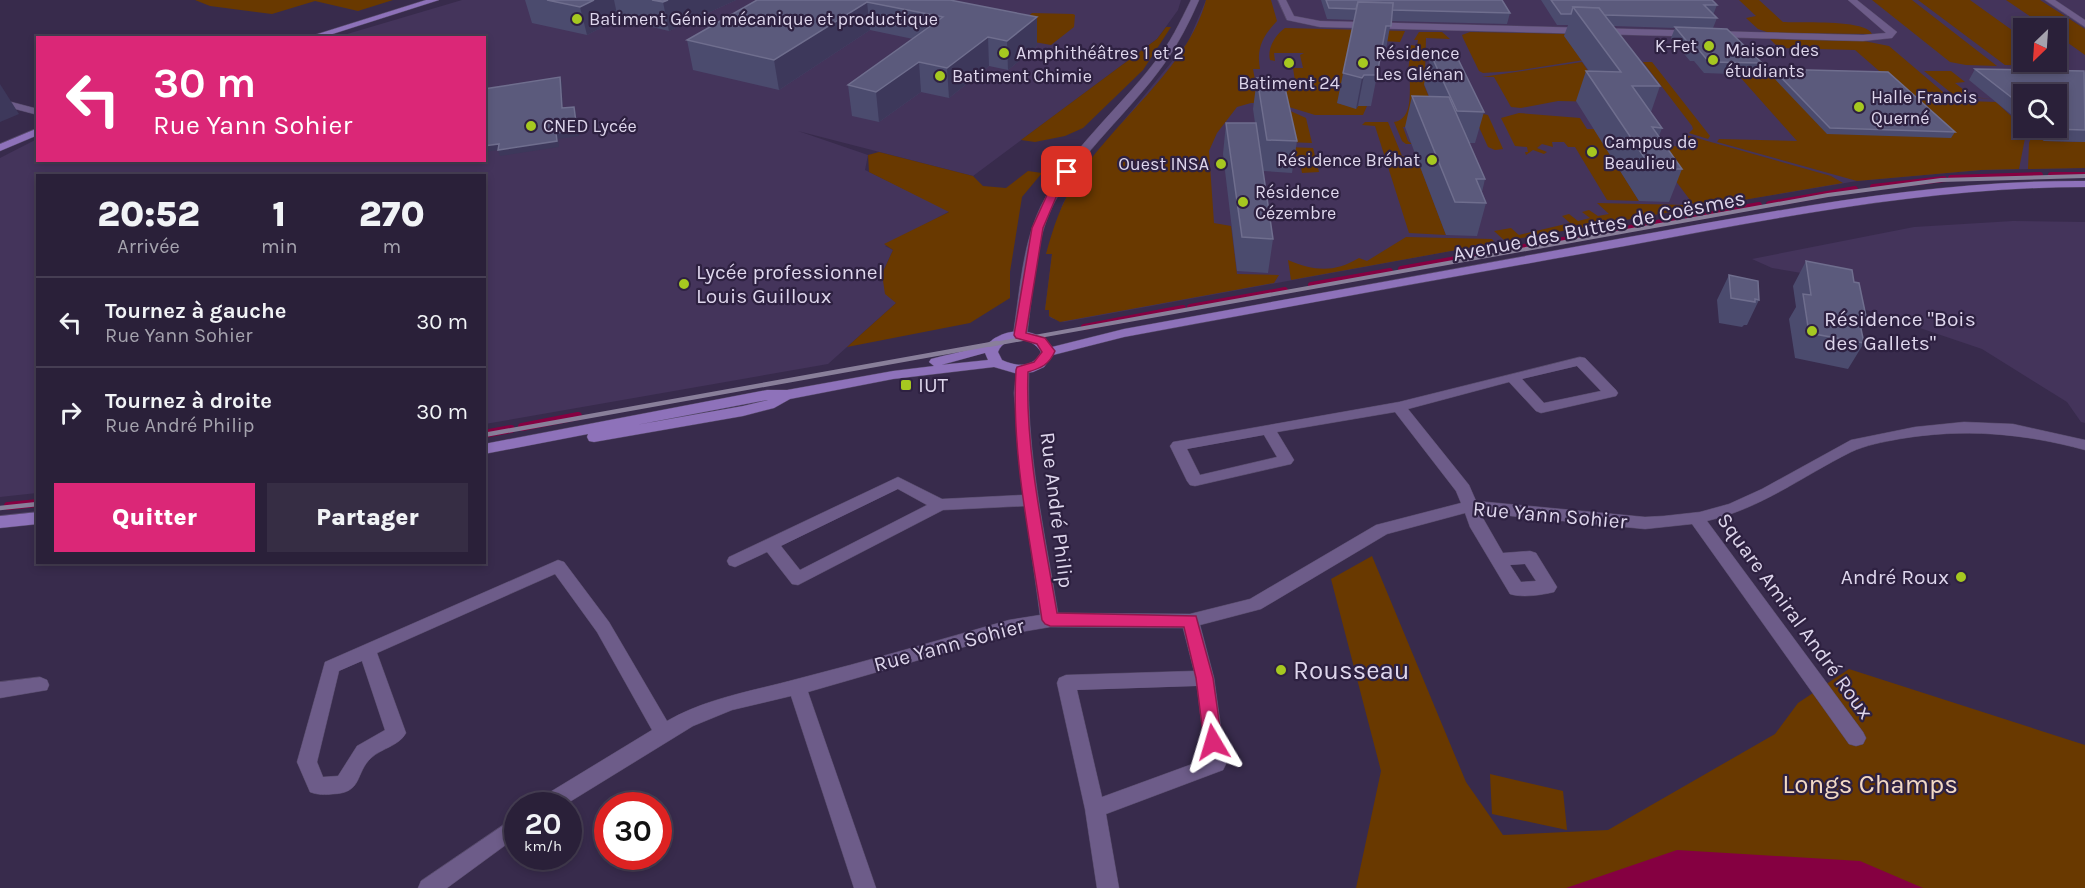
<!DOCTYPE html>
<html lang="fr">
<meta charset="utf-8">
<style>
:root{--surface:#2a2039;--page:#362d44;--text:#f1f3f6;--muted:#a5a3ae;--line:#463e53;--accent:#db2777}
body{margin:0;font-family:Karla,sans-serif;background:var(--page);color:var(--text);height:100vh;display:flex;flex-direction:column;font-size:22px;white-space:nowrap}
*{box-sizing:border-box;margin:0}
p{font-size:20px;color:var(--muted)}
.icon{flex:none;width:33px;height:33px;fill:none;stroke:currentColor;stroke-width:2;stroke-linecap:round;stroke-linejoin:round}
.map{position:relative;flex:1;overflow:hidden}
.drawer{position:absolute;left:36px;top:174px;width:450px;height:390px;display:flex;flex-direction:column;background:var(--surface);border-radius:0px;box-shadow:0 3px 9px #0003,0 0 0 2px var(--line)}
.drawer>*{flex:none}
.banner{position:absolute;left:36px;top:36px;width:450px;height:126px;border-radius:0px;box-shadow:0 3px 9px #0003,0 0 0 2px var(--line);background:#db2777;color:#fff;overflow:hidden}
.needle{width:39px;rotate:205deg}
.tools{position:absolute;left:2013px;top:18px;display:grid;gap:12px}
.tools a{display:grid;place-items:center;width:54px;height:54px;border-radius:0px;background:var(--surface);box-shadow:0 3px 9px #0003,0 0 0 2px var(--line);font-size:30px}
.speed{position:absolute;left:504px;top:792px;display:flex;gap:12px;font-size:30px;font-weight:700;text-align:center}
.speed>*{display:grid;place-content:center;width:78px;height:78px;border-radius:50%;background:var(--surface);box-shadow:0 3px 9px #0003,0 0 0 2px var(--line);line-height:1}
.speed small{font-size:15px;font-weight:400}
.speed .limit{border:9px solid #d22;background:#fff;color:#111}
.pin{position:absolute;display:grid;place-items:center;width:51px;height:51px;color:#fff;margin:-26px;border-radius:12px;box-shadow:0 3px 9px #0006}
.me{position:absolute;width:66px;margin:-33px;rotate:353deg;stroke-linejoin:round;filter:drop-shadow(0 0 4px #0008)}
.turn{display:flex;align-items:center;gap:21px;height:126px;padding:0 18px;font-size:27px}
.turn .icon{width:78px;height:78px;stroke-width:2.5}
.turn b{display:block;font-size:42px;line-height:51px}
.eta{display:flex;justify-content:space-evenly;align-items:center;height:102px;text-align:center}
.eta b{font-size:36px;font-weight:800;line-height:42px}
.cta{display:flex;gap:12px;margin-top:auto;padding:12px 18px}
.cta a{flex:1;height:69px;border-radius:0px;background:var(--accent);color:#fff;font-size:24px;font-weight:800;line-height:69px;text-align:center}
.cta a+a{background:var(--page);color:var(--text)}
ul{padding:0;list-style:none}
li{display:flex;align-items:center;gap:18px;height:90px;padding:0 18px;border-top:2px solid var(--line)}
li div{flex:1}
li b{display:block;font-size:22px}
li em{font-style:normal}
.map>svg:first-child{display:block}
</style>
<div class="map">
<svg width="2085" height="888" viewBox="0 0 2085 888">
<rect width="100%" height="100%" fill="#382b4c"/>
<g fill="#44345b" fill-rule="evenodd">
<path d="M462 0H1181L1178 10 1157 39 973 176 798 131 868 155 865 170 950 211 885 246 893 250 882 274 896 303 828 364 485 424 484 176H38L37 493 0 497V158L37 139 38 160H484V38L337 37Z"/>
<path d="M1206 0H2085V168L1981 170 1857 181 1593 225 1064 322 1051 318 1049 316V310H1045L1052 254H1046L1063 203 1084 169 1188 42ZM2024 28H2056V62H2024ZM2024 94H2056V128H2024Z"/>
<path d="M2013 221 2085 222V423L2081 422 2067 402 1982 349 1849 304 1842 280 1772 268 1752 259 1914 227Z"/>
</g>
<g fill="#693900">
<path d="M195 0H393L358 11 315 1 272 14 210 6Z"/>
<path d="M1206 0H1271L1277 21C1263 36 1256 48 1260 69H1253L1255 80 1295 81 1293 68H1303L1300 55 1304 53H1274L1275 61 1270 60C1267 49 1275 35 1285 28L1405 31 1400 42 1383 41 1337 103 1356 108 1358 105 1367 106 1363 115H1315L1276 103H1251L1237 107 1217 133 1209 151 1214 223 1231 226 1237 274 1279 275 1274 283 1060 322 1049 316V310H1045L1052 254H1046C1053 228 1061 204 1075 182 1112 122 1188 69 1206 0Z"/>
<path d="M1739 0H1759L1783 22C1800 23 1866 19 1872 34L1770 33 1758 29 1746 18 1756 16Z"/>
<path d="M1872 0H1912L1997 66 1966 65 1950 62Z"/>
<path d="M1918 0H1970L2023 38 2024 62H2056L2060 66 2005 65Z"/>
<path d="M2006 0H2040L2085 29V55L2057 35 2056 28H2047Z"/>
<path d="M1032 13 1073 14 1075 15 1074 27 1051 45 1007 37Z"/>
<path d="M1166 27H1171L1143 70 1083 128 1065 136 1035 142 1021 140 1157 39Z"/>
<path d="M1419 32H1442L1450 39 1426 38 1425 73 1408 72 1411 45 1417 46 1418 40H1414Z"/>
<path d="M1470 32 1572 34 1584 60 1515 71 1483 73 1479 71 1463 38 1462 35Z"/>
<path d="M1770 39 1864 41 1889 46 1949 97 1966 101 1996 102 2024 128H2027L2019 169 1981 170 1857 181 1717 142 1719 139 1797 141 1740 77 1749 78 1747 74H1751L1748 71 1762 72 1765 75 1886 77 1855 50 1779 48Z"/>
<path d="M1582 62 1609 102 1558 101 1521 108 1511 107 1494 77H1482Z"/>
<path d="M1643 62H1652L1710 136 1708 139 1689 133 1693 129 1692 126Z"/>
<path d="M1924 71H1951L1965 82 1955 83 1973 97 1992 99 1955 96Z"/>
<path d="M1410 74 1426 75 1433 85H1424L1442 128 1403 127 1408 141 1412 144H1406L1402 141 1394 122C1414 119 1409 90 1410 74Z"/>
<path d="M1286 109 1306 118 1312 143 1286 142Z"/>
<path d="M1519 113 1580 118 1587 129H1594L1639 201 1607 200 1575 147H1568L1564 142H1552L1553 147 1542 144 1537 148 1547 152 1544 154 1533 150 1526 155 1525 152H1528L1527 147 1515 146 1501 118Z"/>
<path d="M1483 114 1488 115 1503 149 1495 150 1488 147 1474 116Z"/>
<path d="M1365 122H1388L1402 156H1416L1446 235 1409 233 1375 126 1362 125Z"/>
<path d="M2033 133 2044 141 2085 142V168L2028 169 2029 143Z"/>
<path d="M1686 135 1831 176 1843 183 1696 208 1657 156 1659 152 1669 145 1679 147 1684 144 1676 141Z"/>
<path d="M1287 147 1313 148 1319 172 1302 173 1299 157 1288 156Z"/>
<path d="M879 152 973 176 983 186 1006 188 1028 171 1042 173 1022 197 1010 272V298L970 323 847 347 896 303 885 294 882 274 893 250 884 244 949 212 869 172 868 155Z"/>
<path d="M1597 203 1687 205 1688 209 1505 241 1494 231 1511 228 1519 235 1570 223 1562 216 1569 214 1578 221 1590 218 1582 212 1589 210 1598 216 1609 214Z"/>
<path d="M1406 237 1492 239 1495 243 1291 280 1288 260C1314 271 1334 273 1359 258L1367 261Z"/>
<path d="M1372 556 1466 782 1503 835 1608 830 1775 734 1798 703 1849 669 2085 745V888H1356L1381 771 1331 579Z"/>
<path d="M1490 774 1563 791 1567 830 1492 814Z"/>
</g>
<path fill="#850041" d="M1677 850 1860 861 1923 888H1566Z"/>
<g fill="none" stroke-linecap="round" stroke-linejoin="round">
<g stroke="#850041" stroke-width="6">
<path d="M2051 175H2085"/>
<path d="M1951 178 2040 175"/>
<path d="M1873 187 1944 179"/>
<path d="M1769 204 1855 189"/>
<path d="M1737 209 1759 205"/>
<path d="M1688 218 1729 211"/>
<path d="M1598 234 1678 219"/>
<path d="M1502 251 1585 236"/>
<path d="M1401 269 1489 253"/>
<path d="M1311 285 1390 271"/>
<path d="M1190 307 1285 290"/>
<path d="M1084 327 1183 308"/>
</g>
<g stroke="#850041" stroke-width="8">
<path d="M522 427 578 416"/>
<path d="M484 434 511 429"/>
<path d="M8 506 38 503"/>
</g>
<defs>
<g id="minor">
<path d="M1278 0H1286L1294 16 1320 21 1863 35 1886 33 1848 0H1857L1897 32 1892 38 1863 41 1320 27 1287 20Z"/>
<path d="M0 99 38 109V115L0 105Z"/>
<path d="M1580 357 1585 358 1616 390 1618 393 1616 396 1541 413 1536 411 1509 382 1408 409 1469 485 1476 501 1645 517 1664 516 1700 512 1729 504 1762 489 1851 440 1915 427 1964 422 2013 424 2085 440V450C2023 433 1963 428 1899 439 1883 442 1866 445 1851 452 1801 477 1762 508 1707 521L1863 732 1866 738 1863 744 1856 746 1849 744 1692 524 1645 529 1480 513 1503 553 1530 551 1536 553 1557 587 1554 592C1542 595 1522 598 1510 594L1470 527 1465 513 1387 534 1261 609 1200 625 1214 678 1226 764 1223 770 1106 814 1119 888H1097L1085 809 1057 683 1059 678 1066 675 1194 671 1183 628 1050 627 1009 634 808 692 876 888H854L791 696 732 710 693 726 563 806H534L537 800 652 730 597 632 555 574 377 653 406 733C399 746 382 748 371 758 355 773 363 793 333 794 325 795 318 795 310 792L297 762 325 662 558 560 564 562 609 622 667 721C707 698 753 691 797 679 868 661 939 640 1009 620L1040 615 1025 506 943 510 798 585 792 584 767 552 735 567 729 565 727 561 729 557 898 477 942 499 1023 495 1014 393 1017 367 1022 366 1029 370C1026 451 1045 534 1058 613L1190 614 1250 599 1376 525 1461 503 1456 491 1395 412 1277 432 1294 460 1291 464 1195 486 1190 485 1187 481 1170 446 1173 442 1399 402ZM1577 366 1601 391 1544 403 1522 379ZM1264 435 1277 457 1200 475 1187 449ZM898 489 927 505 800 570 781 546ZM1525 564 1536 581 1521 582 1510 565ZM362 661 385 730 357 746 338 776 323 777 317 762 339 671ZM1197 686 1206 759 1102 797 1077 690Z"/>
<path d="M40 677 47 680 49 685 47 690 0 698V682Z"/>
<path d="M518 815V836L447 888H418L421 881Z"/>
</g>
<g id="tertiary">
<path d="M1191 0H1199C1189 23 1178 44 1164 64 1129 113 1081 151 1053 205 1034 244 1033 292 1027 335L1020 339 1015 338 1013 335C1020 292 1022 245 1041 206 1068 151 1117 111 1154 63 1170 44 1180 22 1191 0Z"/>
<path d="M2045 0H2055L2085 20V27Z"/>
</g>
<g id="secondary">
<path d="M426 0H439L320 38H305Z"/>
<path d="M38 128V135L0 151V144Z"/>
<path d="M2085 181V187C1929 187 1777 218 1625 246 1458 276 1291 306 1124 337L1053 355 1044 367 1033 372 1018 374 994 367 893 379 790 399 774 408 743 416 594 442 589 441 587 437 588 434 484 454V444L767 390H787L893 371 934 366 929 362 931 359C949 354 968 351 986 344 990 343 992 339 997 337 1015 327 1039 330 1052 347L1124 329C1292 298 1461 268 1629 237 1781 210 1931 180 2085 181ZM1020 339C1029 340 1036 344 1041 352 1033 368 1017 367 1002 360L998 352C1002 342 1010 340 1020 339ZM985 353 988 360 940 365H941ZM768 400 743 406 636 425 767 400Z"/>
<path d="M38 512V524L0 528V516Z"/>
</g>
</defs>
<use href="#minor" stroke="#564a69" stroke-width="1"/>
<use href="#tertiary" stroke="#564a69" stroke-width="1"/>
<use href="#secondary" stroke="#564a69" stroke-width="1"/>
<use href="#minor" fill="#6d5c89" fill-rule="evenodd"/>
<use href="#tertiary" fill="#6d5c89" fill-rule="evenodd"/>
<use href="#secondary" fill="#8e72ba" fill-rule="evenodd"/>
<path stroke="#897f9a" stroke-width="4" d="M989 345 1828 195 1941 180 2085 176"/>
<g stroke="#897f9a" stroke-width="4.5">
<path d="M484 435 997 343"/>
<path d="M0 508 38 504"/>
</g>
</g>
<g fill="#4b4b6e">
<path d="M525 0H736L669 31 618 19 587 35 532 23Z"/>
<path d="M757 0H950L1037 17V46L1008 70 989 66 949 98 921 92 879 122 852 116 848 85 913 39 870 30 779 90 693 70 687 40Z"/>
<path d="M1321 0H1502L1510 13 1507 24 1391 21 1385 55H1381L1371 106H1358L1356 109 1337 103 1354 20 1327 19Z"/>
<path d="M1541 0H1712L1717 5 1713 15 1717 18 1713 28 1762 63 1757 75 1704 73 1694 61H1690L1671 38 1675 28 1613 26 1660 86 1651 112 1662 128 1659 136 1682 169 1669 202 1639 201 1576 101 1586 71H1589L1564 36 1568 25H1557Z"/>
<path d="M1431 55 1484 112 1475 143H1469L1485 179 1482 192 1486 203 1477 236 1446 235 1405 127 1412 96H1429L1424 84Z"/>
<path d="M1773 69 1955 132 1951 138 1827 134 1771 75Z"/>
<path d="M1975 69 2085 72V142L2044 141 2027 128H2056L2024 94V125L1969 80Z"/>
<path d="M1257 78 1297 141 1292 173 1263 171 1273 239 1268 273 1237 271 1223 154 1226 123H1255L1253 109Z"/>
<path d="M1806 261 1867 321 1861 331 1864 343 1848 369 1795 358 1789 319 1796 307 1793 286Z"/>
<path d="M1729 275 1759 300 1747 325H1744L1742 327 1719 323 1717 300Z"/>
</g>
<g fill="#3d385b">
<path d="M594 0H614L618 19 587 35 580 7Z"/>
<path d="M668 0H736L669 31 663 2Z"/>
<path d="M867 2 870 30 779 90 774 60Z"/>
<path d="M1037 17V46L1008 70 1007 41Z"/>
<path d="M988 37 989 66 949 98 947 68Z"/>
<path d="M919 62 921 92 879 122 876 92Z"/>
<path d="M1364 75 1358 106 1356 109 1362 78Z"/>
<path d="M560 77 562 83 563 114 562 108Z"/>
<path d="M0 84 19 114 0 122Z"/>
<path d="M574 107 576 113 579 136 558 139 559 147 500 156 498 150 484 152V146L556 133Z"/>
</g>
<g fill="#5b5a7c" stroke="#6f6e8e" stroke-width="1.5">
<path d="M547 0H594L580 7Z"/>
<path d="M652 0H668L663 2Z"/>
<path d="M757 0H950L1037 17 1007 41 988 37 947 68 919 62 876 92 848 85 943 17 867 2 774 60 687 40Z"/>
<path d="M1326 0H1502L1510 13 1392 10 1393 3 1358 2 1356 9 1329 8Z"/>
<path d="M1551 0H1712L1717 5H1704L1717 18 1604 15 1599 8 1573 7 1571 14H1561Z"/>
<path d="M1358 2 1393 3 1391 26H1386L1377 75H1364L1362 78 1343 73Z"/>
<path d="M1573 7 1599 8 1660 86H1632L1662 128 1652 127 1682 169H1652L1586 71 1621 72Z"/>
<path d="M1675 27 1727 29 1762 63 1709 62 1699 50H1694Z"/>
<path d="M1431 55H1456L1484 112 1457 111Z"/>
<path d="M1773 69 1888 72 1955 132 1830 128Z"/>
<path d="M1975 69 2084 71 2085 130 2051 129 2049 128H2056V94H2024V107Z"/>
<path d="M560 77 562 108 574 107 577 130 556 133 557 141 498 150 499 144 484 146V89Z"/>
<path d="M1257 78 1283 79 1297 141 1267 140Z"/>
<path d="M1412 96 1449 97 1485 179H1476L1486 203 1455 202Z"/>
<path d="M1226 123H1256L1273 239 1242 237Z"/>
<path d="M1806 261 1852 270 1854 282 1859 283 1867 321 1859 319 1864 343 1809 333 1803 294 1811 295Z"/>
<path d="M1729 275 1758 281 1759 300 1755 299V302L1731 298Z"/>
</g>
<path fill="#db2777" stroke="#8e194d" stroke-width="1.5" d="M1064 170 1072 172 1057 195 1043 228 1026 333 1045 338 1055 351C1049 365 1041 368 1028 372 1025 451 1044 536 1057 613L1196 616 1213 678 1222 742 1219 748 1213 750 1207 748 1204 742 1196 678 1184 627 1050 626 1045 624 1042 620C1030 538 1011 453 1016 370L1017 367 1034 362 1042 352 1037 344 1016 338 1014 335 1032 228 1047 195Z"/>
<g fill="#a6c820" stroke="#2e2141" stroke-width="2">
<circle cx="577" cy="19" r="6"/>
<circle cx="1709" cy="46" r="6"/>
<circle cx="1004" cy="53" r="6"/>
<circle cx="1713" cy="60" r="6"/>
<circle cx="1289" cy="63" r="6"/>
<circle cx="1363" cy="63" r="6"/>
<circle cx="940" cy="76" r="6"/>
<circle cx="1859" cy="107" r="6"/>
<circle cx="531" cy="126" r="6"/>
<circle cx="1592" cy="152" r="6"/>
<circle cx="1432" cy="160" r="6"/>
<circle cx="1221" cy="164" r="6"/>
<circle cx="1243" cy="202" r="6"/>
<circle cx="684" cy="284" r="6"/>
<circle cx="1812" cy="331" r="6"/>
<rect x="900" y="379" width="12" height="12" rx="3"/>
<circle cx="1961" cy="577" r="6"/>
<circle cx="1281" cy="670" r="6"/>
</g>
<g text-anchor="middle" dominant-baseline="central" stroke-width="4.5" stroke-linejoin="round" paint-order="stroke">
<g font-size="18" fill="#ded6ec" stroke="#2e2141" text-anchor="start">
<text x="589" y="19">Batiment Génie mécanique et productique</text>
<text x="1697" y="46" text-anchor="end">K-Fet</text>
<text x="1725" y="50">Maison des<tspan x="1725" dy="21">étudiants</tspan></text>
<text x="1016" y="53">Amphithéâtres 1 et 2</text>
<text x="1375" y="53">Résidence<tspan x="1375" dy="21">Les Glénan</tspan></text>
<text x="952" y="76">Batiment Chimie</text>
<text x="1289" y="83" text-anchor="middle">Batiment 24</text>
<text x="1871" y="97">Halle Francis<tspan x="1871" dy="21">Querné</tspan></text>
<text x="543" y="126">CNED Lycée</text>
<text x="1604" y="142">Campus de<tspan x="1604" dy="21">Beaulieu</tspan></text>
<text x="1420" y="160" text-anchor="end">Résidence Bréhat</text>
<text x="1209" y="164" text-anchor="end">Ouest INSA</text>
<text x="1255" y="192">Résidence<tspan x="1255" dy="21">Cézembre</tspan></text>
</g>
<g font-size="21" fill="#ded6ec" stroke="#2e2141">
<text transform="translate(1599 226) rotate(-11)">Avenue des Buttes de Coësmes</text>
<text transform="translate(1057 510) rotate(83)">Rue André Philip</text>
<text transform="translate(1550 515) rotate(5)">Rue Yann Sohier</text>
<text transform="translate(1795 616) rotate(54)">Square Amiral André Roux</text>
<text transform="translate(949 645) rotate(-15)">Rue Yann Sohier</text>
</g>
<g font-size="21" fill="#ded6ec" stroke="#2e2141" text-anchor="start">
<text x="696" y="272">Lycée professionnel<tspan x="696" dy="24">Louis Guilloux</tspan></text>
<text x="1824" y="319">Résidence "Bois<tspan x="1824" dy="24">des Gallets"</tspan></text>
<text x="918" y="385">IUT</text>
<text x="1949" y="577" text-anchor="end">André Roux</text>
</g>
<g font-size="26" fill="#ded6ec" stroke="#2e2141" text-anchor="start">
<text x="1293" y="670">Rousseau</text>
</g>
<g font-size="26" fill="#f2d9c5" stroke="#2e2141">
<text x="1870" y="784">Longs Champs</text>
</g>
</g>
</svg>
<div class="tools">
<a><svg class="needle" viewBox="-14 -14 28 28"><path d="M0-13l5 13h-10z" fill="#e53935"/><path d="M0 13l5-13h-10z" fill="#a5a3ae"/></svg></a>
<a><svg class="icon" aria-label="search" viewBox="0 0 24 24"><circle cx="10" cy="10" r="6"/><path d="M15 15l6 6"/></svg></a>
</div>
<div class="speed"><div>20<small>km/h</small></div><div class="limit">30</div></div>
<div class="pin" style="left:1067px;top:172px;background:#d93025"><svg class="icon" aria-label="arrive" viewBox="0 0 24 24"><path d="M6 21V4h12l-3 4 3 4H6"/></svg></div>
<svg class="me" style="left:1213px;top:742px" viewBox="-20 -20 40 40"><path d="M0-17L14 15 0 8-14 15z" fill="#db2777" stroke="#fff" stroke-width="4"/></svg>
<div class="banner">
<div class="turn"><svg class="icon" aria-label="left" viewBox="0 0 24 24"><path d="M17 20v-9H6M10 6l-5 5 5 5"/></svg><div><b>30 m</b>Rue Yann Sohier</div></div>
</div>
<section class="drawer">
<div class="eta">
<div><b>20:52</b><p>Arrivée</p></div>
<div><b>1</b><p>min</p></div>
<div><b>270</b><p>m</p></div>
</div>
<ul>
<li><svg class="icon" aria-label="left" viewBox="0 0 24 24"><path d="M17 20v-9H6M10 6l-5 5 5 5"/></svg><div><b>Tournez à gauche</b><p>Rue Yann Sohier</p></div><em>30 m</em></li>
<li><svg class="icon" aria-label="right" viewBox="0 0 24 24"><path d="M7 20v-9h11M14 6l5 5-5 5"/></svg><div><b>Tournez à droite</b><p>Rue André Philip</p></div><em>30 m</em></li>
</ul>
<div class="cta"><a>Quitter</a><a>Partager</a></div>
</section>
</div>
